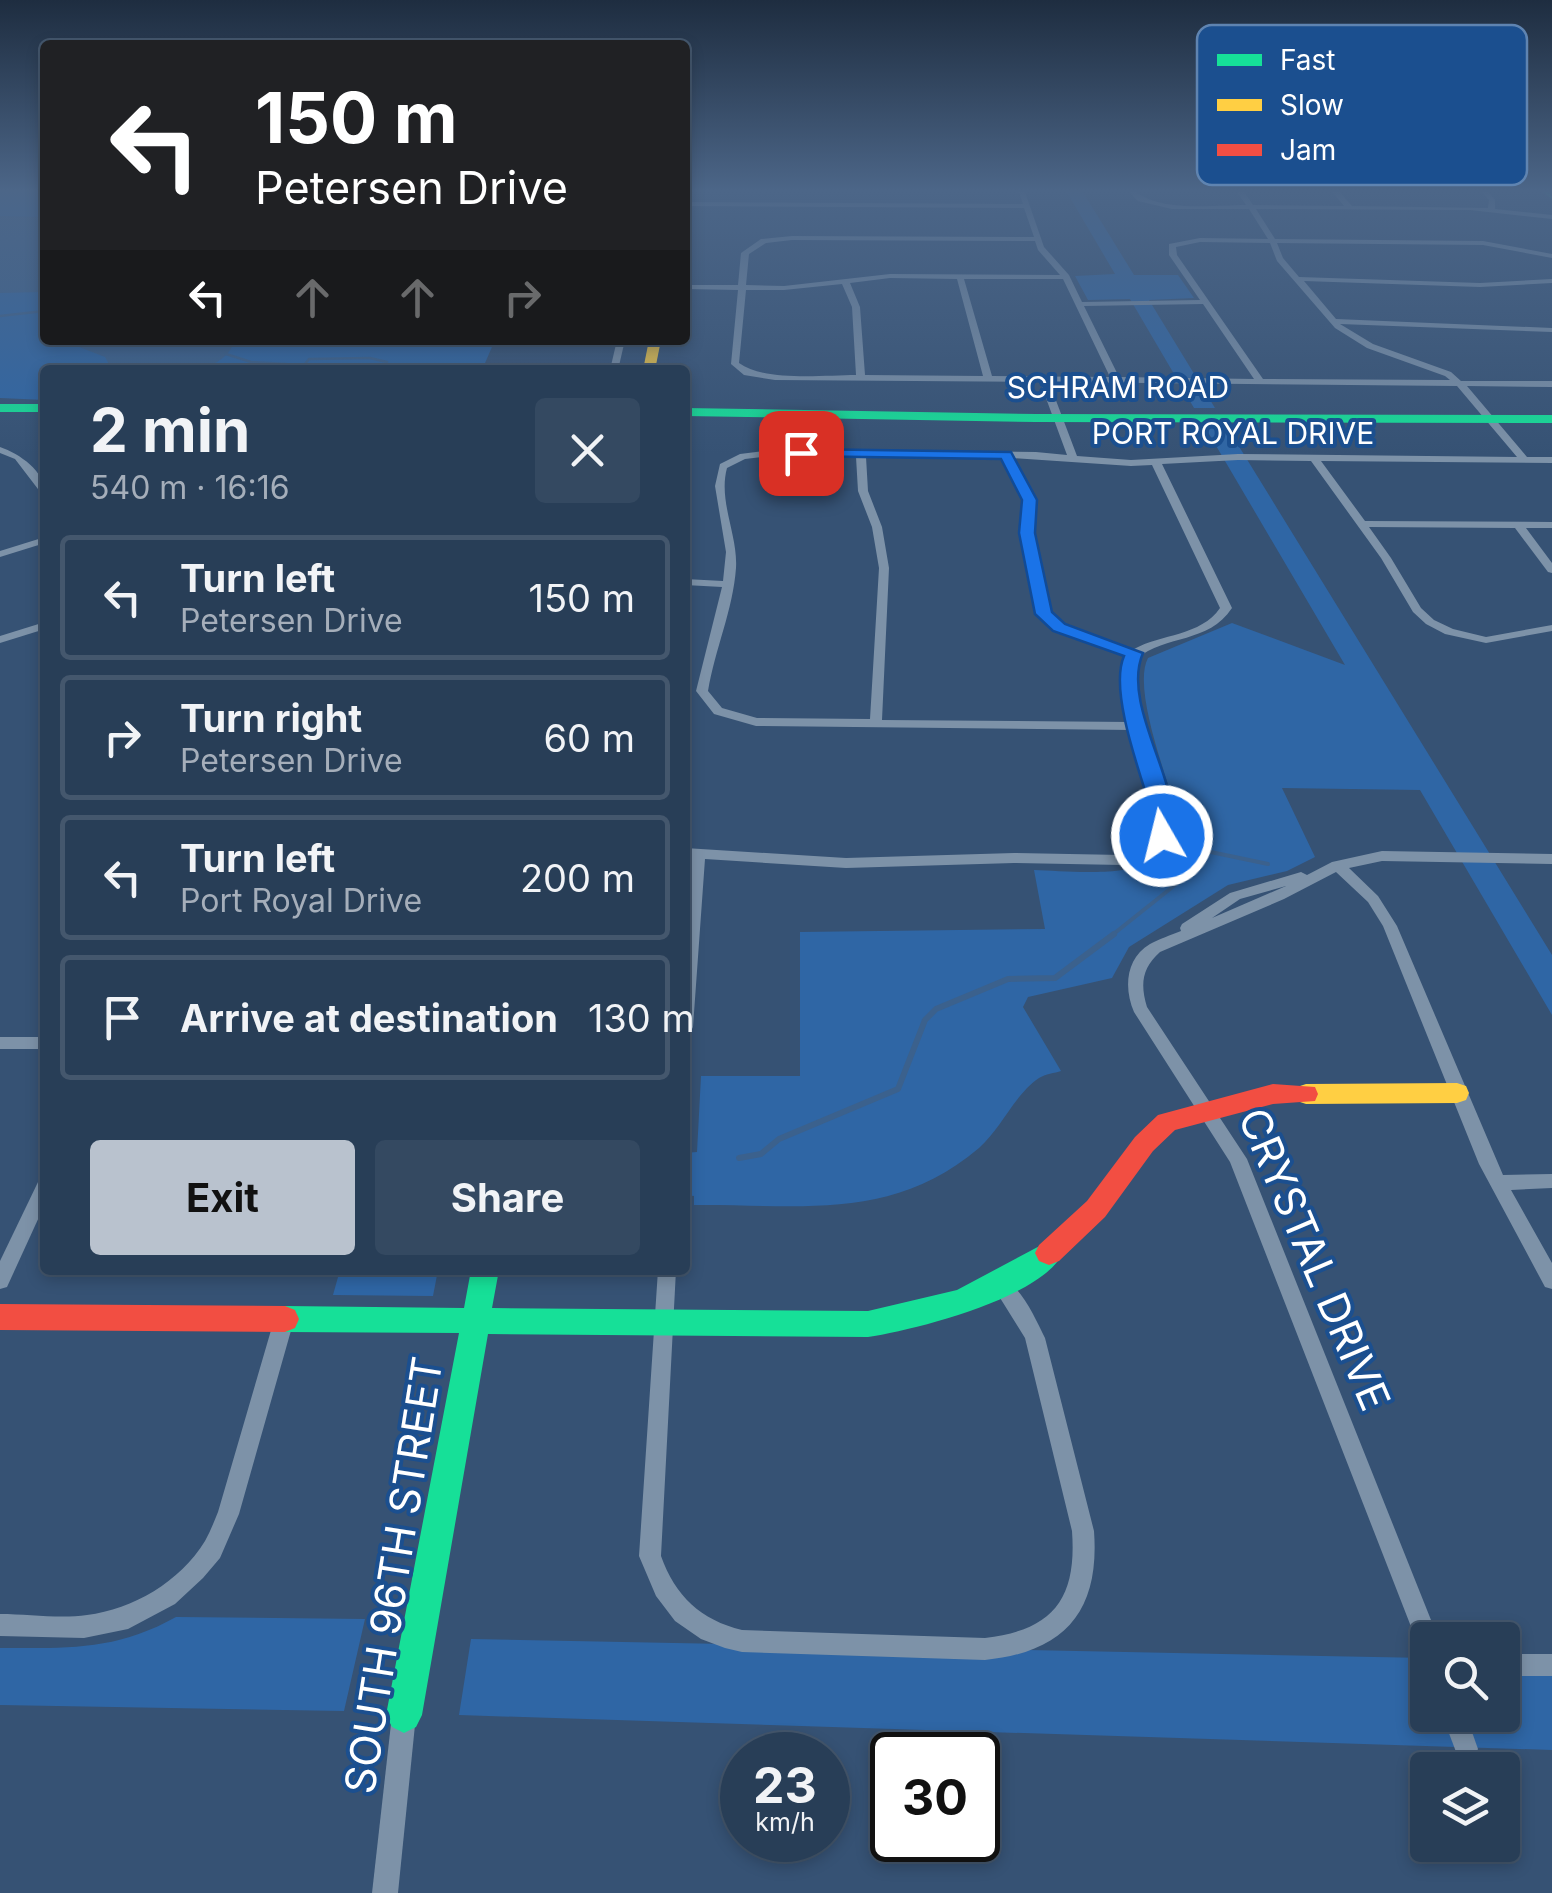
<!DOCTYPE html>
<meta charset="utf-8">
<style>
:root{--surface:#283e57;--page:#344961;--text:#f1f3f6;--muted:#a5aeba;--line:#44576d;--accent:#b9c2ce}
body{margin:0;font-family:Inter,sans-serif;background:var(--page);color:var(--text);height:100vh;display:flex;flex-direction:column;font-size:38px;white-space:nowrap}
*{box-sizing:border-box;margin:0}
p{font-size:32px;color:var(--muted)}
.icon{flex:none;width:55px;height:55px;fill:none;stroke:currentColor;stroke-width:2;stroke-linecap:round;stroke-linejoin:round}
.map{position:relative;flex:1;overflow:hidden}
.drawer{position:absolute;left:40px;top:365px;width:650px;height:910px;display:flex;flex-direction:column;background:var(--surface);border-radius:10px;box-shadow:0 5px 15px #0003,0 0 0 2px var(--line)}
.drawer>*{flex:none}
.banner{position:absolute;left:40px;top:40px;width:650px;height:305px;border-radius:10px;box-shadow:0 5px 15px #0003,0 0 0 2px var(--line);background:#202124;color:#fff;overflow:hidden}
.controls{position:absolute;left:1410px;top:1622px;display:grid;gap:20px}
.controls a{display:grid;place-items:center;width:110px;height:110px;border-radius:10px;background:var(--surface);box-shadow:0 5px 15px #0003,0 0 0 2px var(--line);font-size:50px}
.speed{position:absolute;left:720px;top:1732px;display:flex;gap:20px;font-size:50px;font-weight:700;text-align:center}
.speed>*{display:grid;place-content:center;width:130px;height:130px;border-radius:50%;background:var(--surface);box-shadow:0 5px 15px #0003,0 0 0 2px var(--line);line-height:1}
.speed small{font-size:25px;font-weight:400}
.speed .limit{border:5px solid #111;border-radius:15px;background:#fff;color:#111}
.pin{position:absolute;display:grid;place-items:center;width:85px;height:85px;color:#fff;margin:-42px;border-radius:20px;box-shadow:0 5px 15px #0006}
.me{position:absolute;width:110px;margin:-55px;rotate:352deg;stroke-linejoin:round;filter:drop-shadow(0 0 8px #0008)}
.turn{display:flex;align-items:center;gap:35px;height:210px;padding:0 50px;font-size:45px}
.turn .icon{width:130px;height:130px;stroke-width:2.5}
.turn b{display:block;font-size:70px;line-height:85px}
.lanes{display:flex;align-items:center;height:95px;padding:0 50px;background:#0003;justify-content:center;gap:50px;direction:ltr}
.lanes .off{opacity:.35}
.round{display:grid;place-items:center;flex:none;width:105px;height:105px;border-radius:10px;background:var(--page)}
.headline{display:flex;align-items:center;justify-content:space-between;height:170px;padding:0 50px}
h1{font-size:60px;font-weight:700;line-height:75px}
.primary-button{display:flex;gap:20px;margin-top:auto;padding:20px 50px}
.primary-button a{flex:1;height:115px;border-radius:10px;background:var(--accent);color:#111;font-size:40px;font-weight:700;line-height:115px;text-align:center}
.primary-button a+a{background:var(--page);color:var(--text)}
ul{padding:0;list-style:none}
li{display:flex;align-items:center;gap:30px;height:125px;margin:0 20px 15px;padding:0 30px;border:5px solid var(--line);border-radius:10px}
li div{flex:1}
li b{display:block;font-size:38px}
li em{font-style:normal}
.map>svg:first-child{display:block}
</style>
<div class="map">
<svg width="1552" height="1893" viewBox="0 0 1552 1893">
<rect width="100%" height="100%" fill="#365274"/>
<g fill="#2f66a5">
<path d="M0 189H45V340H495L482 370H45V400L0 398Z"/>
<path d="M1065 189H1081L1134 275H1178L1194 298 1149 300 1215 408H1194L1130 299 1088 300 1075 276 1115 274Z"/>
<path d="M1205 427H1227L1552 955V1015L1420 790 1282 788 1315 857 1287 871 1228 885 1129 947 1112 978 1028 997 1023 1007 1061 1071C1055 1073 1045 1074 1039 1078 1015 1094 1001 1129 979 1148 892 1222 800 1204 694 1205V1196L685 1195V1153L697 1152 701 1076H800V932L1045 929 1034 870C1076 871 1176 885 1180 824 1171 787 1131 690 1148 658L1232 623 1345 665Z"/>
<path d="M340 1270H438L433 1296 333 1295Z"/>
<path d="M176 1617 365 1619 344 1711 0 1705V1648C68 1648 115 1651 176 1617Z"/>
<path d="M471 1639 1427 1658 1428 1715H1502L1503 1659 1552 1660V1750L459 1715Z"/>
</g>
<g fill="#3b618d">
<path d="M0 216 45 217V292L0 293Z"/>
<path d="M61 340H235C221 384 147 370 112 370L105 357Z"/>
</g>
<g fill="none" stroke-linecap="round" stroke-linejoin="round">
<g stroke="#3b618d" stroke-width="2.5">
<path d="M0 316 44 311"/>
<path d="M226 354 251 362 286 364"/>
<path d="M305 364 309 359 370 358 387 362"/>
<path d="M395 365 402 370"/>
</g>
<g stroke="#3b618d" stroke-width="4">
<path d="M1198 861 1206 851 1268 864"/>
<path d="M1111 936 1185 877"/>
</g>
<path stroke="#3b618d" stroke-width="6" d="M739 1158 761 1154 779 1139 898 1089 925 1020 936 1009 1008 979 1055 978 1114 934"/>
<g fill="#7d92a8" fill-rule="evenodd">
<path d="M1018 189H1024L1044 247 1069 275 1082 302 1200 300 1169 255V244L1200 238 1268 239 1249 209H1172L1138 201 1126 189H1133C1157 213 1214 205 1246 205L1235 189H1242L1253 205 1344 206 1330 189H1337L1352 206 1488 208 1489 200 1479 189H1486L1495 200V209L1552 215V219L1470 210 1256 209 1275 239 1483 241 1552 254V258L1483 245 1277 243 1283 258 1299 277 1480 283 1552 279V283L1480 287 1304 281 1336 319 1552 328V332L1340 324 1373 344 1451 372 1461 381H1552V387L1467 386 1527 457H1552V463L1321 461 1365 521 1552 522V528H1526L1552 563V573L1548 572 1515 528 1369 527 1391 558 1421 608 1434 620 1453 629 1486 637 1552 625V631L1486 643 1445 634 1426 624 1413 612 1381 558 1311 461 1238 460 1162 464 1232 608C1208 644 1167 634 1136 659L1138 706 1171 819 1169 836 1159 850 1142 860 1122 865 1014 863 846 868 705 859 693 1027 691 1031 685 1033V929L691 858H685V848L846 858 1014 853 1122 855C1134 853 1151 847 1155 834 1162 816 1138 751 1132 730L756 726 714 714 696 691 722 587 685 585V579L723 581 726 552 715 486 720 464 740 454 771 450 1036 452 1067 455 1040 382 775 380 744 375 731 364 738 290 685 289V285H738L741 253 761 239 792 236 1034 237 1024 208 685 206V202L1023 204ZM792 240 1035 241 1038 250 1060 275 890 274 784 286 746 285 749 254 766 243ZM1200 242 1270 243 1277 261 1335 328 1367 348 1445 376 1450 380 1263 379 1177 255 1176 247ZM890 278 957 279 983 376 865 375 860 307 850 283ZM964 279H1063L1110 377 992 376ZM842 284 852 307 856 375C824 375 765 382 739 363L746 290H784ZM1203 304 1254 379 1119 377 1084 306ZM1049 382 1457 386 1517 457 1238 454 1131 460 1077 456ZM771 456 856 457 858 491 872 527 879 568 870 719 757 718 722 708 708 691C715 649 733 610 736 568 738 535 718 501 727 468L745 459ZM866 457 1003 458 1024 501 1022 533 1038 614 1055 630 1127 655 1124 658 1126 706 1130 722 882 720 889 568 882 527 868 491ZM1012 458 1131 466 1152 465 1220 608C1201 636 1161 634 1134 649L1063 626 1049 613 1032 533 1034 501Z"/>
<path d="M617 340H625L618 370H610Z"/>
<path d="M0 447C20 454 45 471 45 494L41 493 15 459 0 453Z"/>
<path d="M45 537V543L0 557V551Z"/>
<path d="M45 622V629L0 643V636Z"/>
<path d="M1382 851 1552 854V864L1382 861 1349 868 1378 896 1397 926 1503 1175 1552 1174V1188L1511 1190 1552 1263V1289L1545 1287 1479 1164 1383 926 1368 902 1336 872 1284 899 1160 952C1142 968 1140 984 1147 1007L1247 1159 1439 1640H1428V1653L1420 1650 1417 1642 1230 1162 1134 1012C1124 989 1125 959 1150 944 1159 939 1171 935 1181 931L1180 928 1182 924 1230 893 1301 872 1307 875 1332 862ZM1286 886 1212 918 1240 899Z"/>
<rect x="0" y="1037" width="45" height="12"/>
<path d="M45 1178V1204L7 1287 0 1289V1261L39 1180Z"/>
<path d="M658 1270H676L661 1556C675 1596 701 1620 742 1630L985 1638C1053 1630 1077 1599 1072 1531L1025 1338 992 1285 994 1279 1001 1277C1022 1287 1035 1318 1045 1338L1094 1531C1100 1612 1064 1652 985 1660L742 1652 725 1648 701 1639 675 1621 656 1596 639 1556Z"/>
<path d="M284 1311 291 1314 294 1320 239 1514 220 1558 203 1578 175 1604 128 1629 84 1638 0 1636V1614C28 1614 60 1619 87 1615 133 1609 180 1582 205 1541 210 1532 214 1522 218 1512L274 1320 277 1314Z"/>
<rect x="1502" y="1654" width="50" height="22"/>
<path d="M404 1703 412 1707 416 1715 398 1893H372L392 1715 396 1707Z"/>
<path d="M1442 1715H1466L1478 1749 1474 1757 1466 1761 1458 1757Z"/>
</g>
<g fill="#16e098" fill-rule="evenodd">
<path d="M685 189H692L690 205 685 208Z"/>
<path d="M1539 189H1550L1552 199Z"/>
<rect x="0" y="404" width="45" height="8"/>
<path d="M685 408 1036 414 1552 415V423L1036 422 685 416Z"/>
<path d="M1049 1241 1059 1245 1063 1253C1041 1298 915 1330 868 1337L488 1334 422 1715 416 1727 404 1733 392 1727 386 1715 459 1333 285 1332 275 1328 271 1319 275 1310 285 1306 464 1308 471 1270H499L492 1308 868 1311 957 1290Z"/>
</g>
<g fill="#ffcf43" fill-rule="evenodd">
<path d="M649 340H661L655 370H643Z"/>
<path d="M1457 1083 1466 1086 1469 1093 1466 1100 1457 1103 1306 1104 1297 1101 1294 1094 1297 1087 1306 1084Z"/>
</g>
<g fill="#f24e42" fill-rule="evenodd">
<path d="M1273 1084 1315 1087 1318 1094 1315 1101 1273 1104 1175 1130 1153 1151 1105 1217 1059 1261 1049 1265 1039 1261 1035 1253 1039 1245 1087 1201 1135 1137 1158 1115Z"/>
<path d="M0 1304 285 1306 295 1310 299 1319 295 1328 285 1332 0 1330Z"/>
</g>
</g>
<linearGradient id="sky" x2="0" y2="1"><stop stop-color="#1e2d40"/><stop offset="0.42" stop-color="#4c6688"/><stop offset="1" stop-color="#4c6688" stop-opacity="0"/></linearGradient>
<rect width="1552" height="454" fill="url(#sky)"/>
<path fill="#1a73e8" stroke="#114b97" stroke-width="2.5" d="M801 449 1011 452 1037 500 1035 533 1052 612 1065 624 1143 653C1119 708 1191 796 1169 841L1162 843 1151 836 1154 819C1143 781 1108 692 1124 656L1053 631 1035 614 1019 533 1022 500 1001 459 796 456V450Z"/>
<g text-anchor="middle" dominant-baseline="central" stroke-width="8" stroke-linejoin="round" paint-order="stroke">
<g font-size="30" fill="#fff" stroke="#1b4f8f">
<text x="1118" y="387">SCHRAM ROAD</text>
<text x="1233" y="433">PORT ROYAL DRIVE</text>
</g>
<g font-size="42" fill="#fff" stroke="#1b4f8f">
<text transform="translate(1315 1259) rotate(67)">CRYSTAL DRIVE</text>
<text transform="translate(393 1575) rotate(-81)">SOUTH 96TH STREET</text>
</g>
</g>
<rect x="1197" y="25" width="330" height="160" rx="15" fill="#1b4f8f" stroke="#5f84b1" stroke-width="2.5"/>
<rect x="1217" y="54" width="45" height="12" fill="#16e098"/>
<rect x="1217" y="99" width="45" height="12" fill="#ffcf43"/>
<rect x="1217" y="144" width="45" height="12" fill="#f24e42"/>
<g font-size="28" fill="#fff">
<text x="1280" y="70">Fast</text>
<text x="1280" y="115">Slow</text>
<text x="1280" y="160">Jam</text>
</g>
</svg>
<div class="controls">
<a><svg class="icon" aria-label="search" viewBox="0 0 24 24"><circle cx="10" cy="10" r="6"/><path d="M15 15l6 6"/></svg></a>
<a><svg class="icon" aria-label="layers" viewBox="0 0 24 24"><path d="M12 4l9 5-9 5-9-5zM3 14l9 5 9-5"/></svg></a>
</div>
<div class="speed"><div>23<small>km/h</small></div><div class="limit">30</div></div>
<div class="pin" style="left:801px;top:453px;background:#d93025"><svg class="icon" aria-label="arrive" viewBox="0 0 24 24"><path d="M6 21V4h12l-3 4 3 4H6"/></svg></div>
<svg class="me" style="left:1162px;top:836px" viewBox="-20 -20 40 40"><circle r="17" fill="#1a73e8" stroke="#fff" stroke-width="3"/><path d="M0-11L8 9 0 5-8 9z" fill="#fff"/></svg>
<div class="banner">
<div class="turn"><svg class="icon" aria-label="left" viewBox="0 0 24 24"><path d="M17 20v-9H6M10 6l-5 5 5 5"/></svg><div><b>150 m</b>Petersen Drive</div></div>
<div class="lanes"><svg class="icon" aria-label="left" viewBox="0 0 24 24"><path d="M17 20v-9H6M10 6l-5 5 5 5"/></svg><svg class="icon off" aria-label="ahead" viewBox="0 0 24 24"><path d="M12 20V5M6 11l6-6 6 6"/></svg><svg class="icon off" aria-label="ahead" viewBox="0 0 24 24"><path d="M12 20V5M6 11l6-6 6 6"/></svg><svg class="icon off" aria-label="right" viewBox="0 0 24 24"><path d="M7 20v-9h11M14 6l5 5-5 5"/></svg></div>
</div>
<section class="drawer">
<div class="headline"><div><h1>2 min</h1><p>540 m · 16:16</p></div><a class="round"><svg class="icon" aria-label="close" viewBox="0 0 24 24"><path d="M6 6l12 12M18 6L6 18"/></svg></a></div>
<ul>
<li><svg class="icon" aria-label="left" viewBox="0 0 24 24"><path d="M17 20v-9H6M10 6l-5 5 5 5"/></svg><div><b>Turn left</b><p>Petersen Drive</p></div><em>150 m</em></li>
<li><svg class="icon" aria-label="right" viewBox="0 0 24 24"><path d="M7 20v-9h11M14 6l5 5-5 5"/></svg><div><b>Turn right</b><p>Petersen Drive</p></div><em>60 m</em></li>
<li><svg class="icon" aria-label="left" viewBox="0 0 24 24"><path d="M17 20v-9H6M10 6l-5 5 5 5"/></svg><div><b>Turn left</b><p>Port Royal Drive</p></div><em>200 m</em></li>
<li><svg class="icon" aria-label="arrive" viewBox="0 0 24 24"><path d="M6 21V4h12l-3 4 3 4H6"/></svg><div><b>Arrive at destination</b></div><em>130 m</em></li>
</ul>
<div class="primary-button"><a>Exit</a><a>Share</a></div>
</section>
</div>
